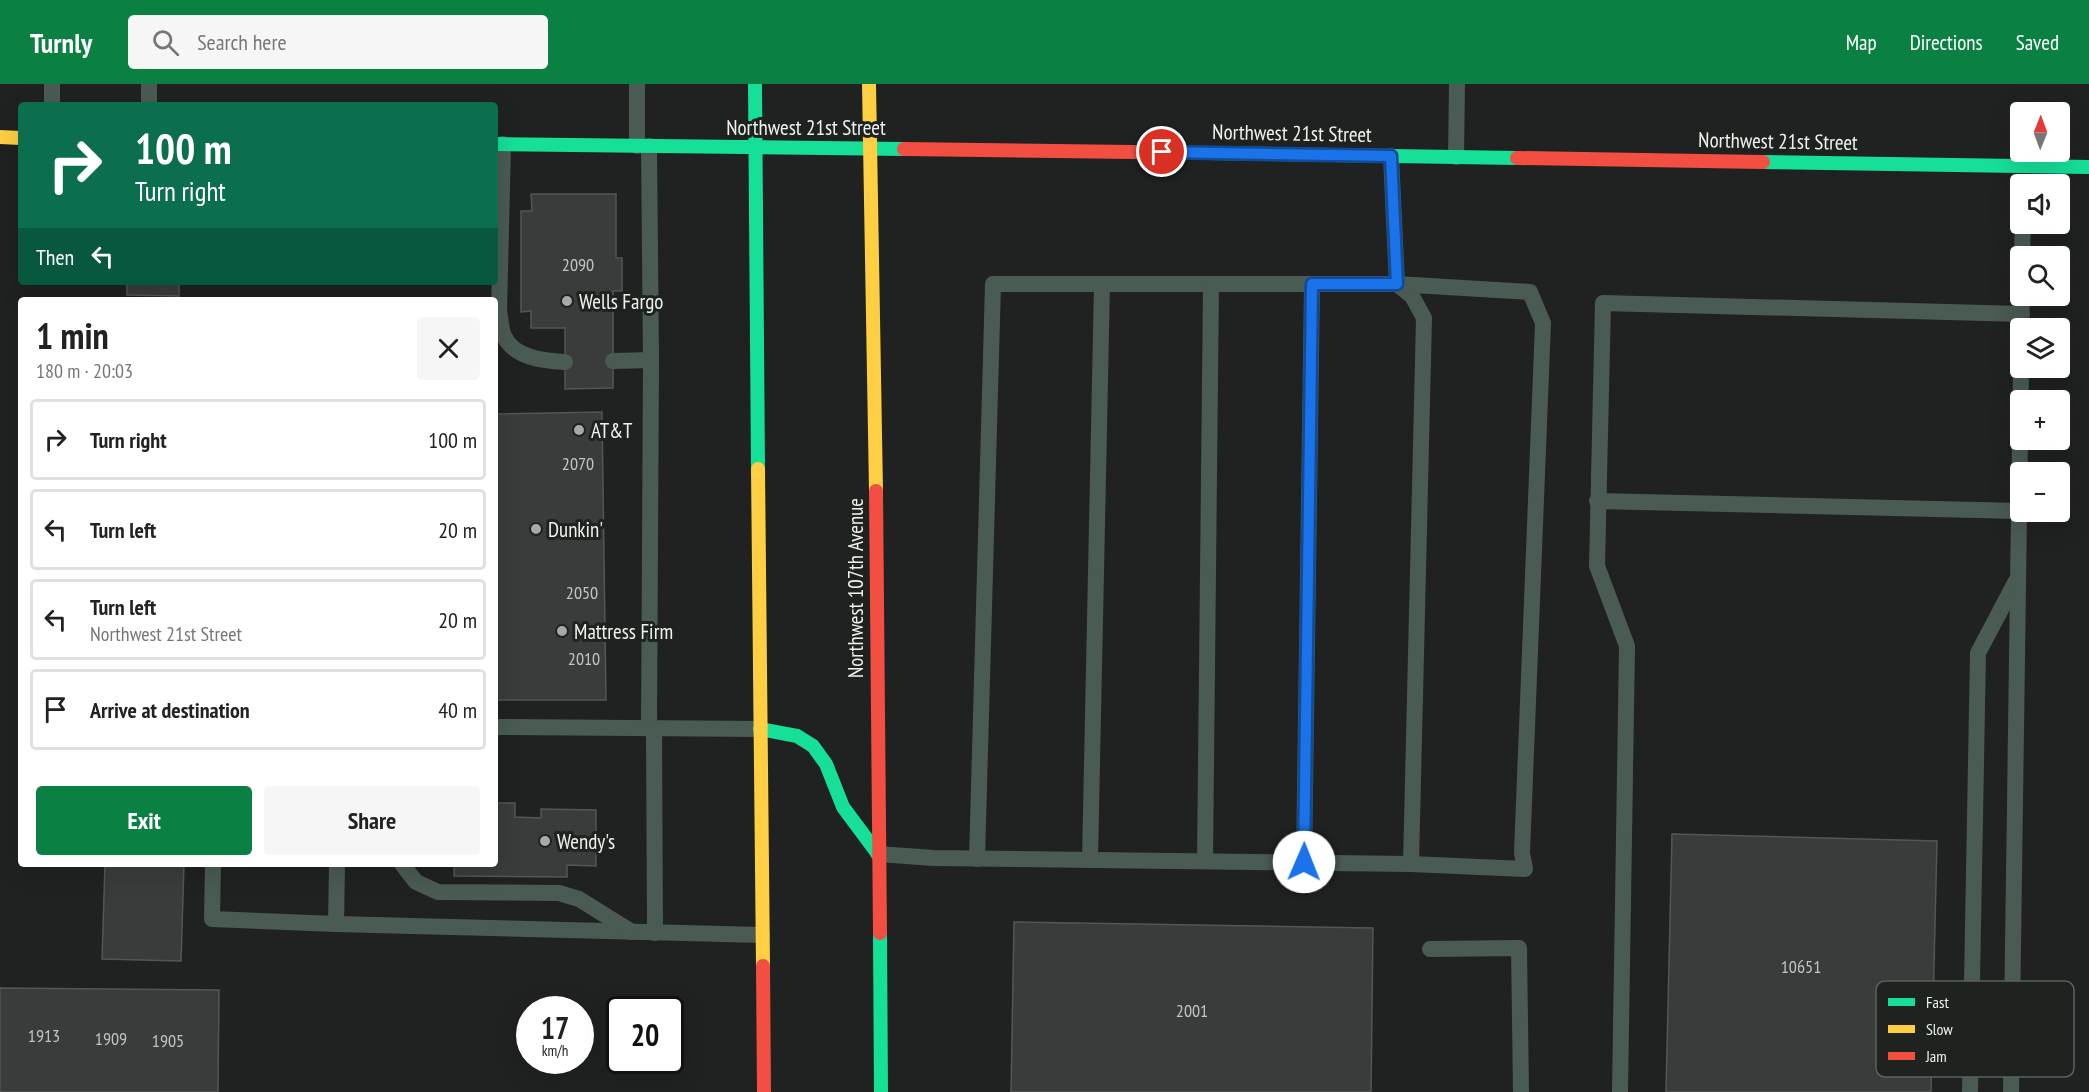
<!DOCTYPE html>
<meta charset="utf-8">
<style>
:root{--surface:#fff;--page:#f6f6f6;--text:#222;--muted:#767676;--line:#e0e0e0;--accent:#0b8043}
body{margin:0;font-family:"PT Sans Narrow",sans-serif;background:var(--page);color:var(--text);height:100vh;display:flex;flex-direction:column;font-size:22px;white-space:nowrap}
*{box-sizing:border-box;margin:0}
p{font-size:20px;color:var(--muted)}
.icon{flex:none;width:33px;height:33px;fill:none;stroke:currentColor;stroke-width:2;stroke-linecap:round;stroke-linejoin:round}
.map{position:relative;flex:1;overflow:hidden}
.panel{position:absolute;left:18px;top:213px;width:480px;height:570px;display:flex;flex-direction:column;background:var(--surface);border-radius:6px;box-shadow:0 6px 24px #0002}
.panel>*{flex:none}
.banner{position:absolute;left:18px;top:18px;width:480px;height:183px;border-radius:6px;box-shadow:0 6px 24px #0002;background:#0b6e4f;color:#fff;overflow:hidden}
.needle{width:39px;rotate:1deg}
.buttons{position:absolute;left:2010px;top:18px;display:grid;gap:12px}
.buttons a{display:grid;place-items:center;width:60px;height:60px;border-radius:6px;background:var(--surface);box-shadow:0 6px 24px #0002;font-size:30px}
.speed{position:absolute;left:516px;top:912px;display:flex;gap:12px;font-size:30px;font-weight:700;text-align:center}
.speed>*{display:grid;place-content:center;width:78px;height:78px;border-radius:50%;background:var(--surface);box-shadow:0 6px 24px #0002;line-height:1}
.speed small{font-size:15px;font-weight:400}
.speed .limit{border:3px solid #111;border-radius:9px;background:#fff;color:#111}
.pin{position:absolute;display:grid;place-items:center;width:51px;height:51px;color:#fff;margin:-26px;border:3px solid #fff;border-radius:50%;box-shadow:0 2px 6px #0007}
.me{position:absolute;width:66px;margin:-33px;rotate:1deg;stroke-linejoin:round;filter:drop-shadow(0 0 4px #0008)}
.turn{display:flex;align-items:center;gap:21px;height:126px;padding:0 18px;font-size:27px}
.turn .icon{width:78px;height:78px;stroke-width:2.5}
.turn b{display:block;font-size:42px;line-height:51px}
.then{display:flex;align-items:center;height:57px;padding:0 18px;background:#0003;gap:12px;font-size:22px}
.round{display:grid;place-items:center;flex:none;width:63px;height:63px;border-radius:6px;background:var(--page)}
.overview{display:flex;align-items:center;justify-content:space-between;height:102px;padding:0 18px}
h1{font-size:36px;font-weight:700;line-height:45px}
.action{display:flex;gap:12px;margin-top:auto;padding:12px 18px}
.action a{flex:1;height:69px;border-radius:6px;background:var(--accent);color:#fff;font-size:24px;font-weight:700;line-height:69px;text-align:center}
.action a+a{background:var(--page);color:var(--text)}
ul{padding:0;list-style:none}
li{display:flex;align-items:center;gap:18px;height:81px;margin:0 12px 9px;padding:0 6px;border:3px solid var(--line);border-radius:6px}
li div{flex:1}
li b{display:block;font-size:22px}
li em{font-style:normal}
header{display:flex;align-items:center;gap:36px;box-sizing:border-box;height:84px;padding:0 30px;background:var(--accent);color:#fff}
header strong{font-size:28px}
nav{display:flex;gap:33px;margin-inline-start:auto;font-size:21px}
.search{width:420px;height:54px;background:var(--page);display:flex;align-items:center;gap:15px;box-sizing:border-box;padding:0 21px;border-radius:6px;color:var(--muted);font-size:22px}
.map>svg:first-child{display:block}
</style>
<header>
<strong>Turnly</strong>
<div class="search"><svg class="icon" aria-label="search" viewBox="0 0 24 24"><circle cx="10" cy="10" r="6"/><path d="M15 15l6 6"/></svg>Search here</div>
<nav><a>Map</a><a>Directions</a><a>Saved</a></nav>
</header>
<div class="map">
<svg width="2089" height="1008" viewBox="0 0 2089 1008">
<rect width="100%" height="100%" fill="#1f2220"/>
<g fill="#393c3a" stroke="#545655" stroke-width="1.5">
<path d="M531 110H616V174H622V207H613V304L565 305V244H531V227L521 228V127H532Z"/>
<path d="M127 198H179V212L127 211Z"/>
<path d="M602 328 606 616H495V330Z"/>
<path d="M495 719H515V733L541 734V725L596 726V782L567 781V793L454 792V780H495Z"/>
<path d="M1672 750 1937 757 1931 1008H1666Z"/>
<path d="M105 780H184L181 877 102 875Z"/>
<path d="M1014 838 1373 844 1371 1008H1011Z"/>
<path d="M0 904 219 906 218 1008H0Z"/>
</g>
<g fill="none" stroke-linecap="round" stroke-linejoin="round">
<g stroke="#4a5b53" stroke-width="16">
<path d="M52 21V0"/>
<path d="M149 21V0"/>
<path d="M503 60 499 228C501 236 501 246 504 252 514 274 544 277 565 278"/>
<path d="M637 62V0"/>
<path d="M649 62 651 276 649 645"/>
<path d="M1456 73 1457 0"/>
<path d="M2022 172 2023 140"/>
<path d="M2021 244 2022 212"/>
<path d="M613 277 651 276"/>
<path d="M1597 417 2019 427"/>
<path d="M495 643 760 645"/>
<path d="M654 645 655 849"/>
<path d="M878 770 934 774 1411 780 1424 234 1412 212 1397 200 1391 72"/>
<path d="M977 775 993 200H1397L1530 208 1543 239 1522 769 1525 785 1411 780"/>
<path d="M1090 776 1102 200"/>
<path d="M1205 777 1211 200"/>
<path d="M1304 779 1312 200"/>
<path d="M213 780 212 835 336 840"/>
<path d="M337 780 336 840 762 851"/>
<path d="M402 780 416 798 438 808 559 809 579 815 632 848"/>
<path d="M1430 865 1519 864 1521 1008"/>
<path d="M1620 1008 1627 562 1597 482 1603 219 2022 230"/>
<path d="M1970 1008 1978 569 2016 497"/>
<path d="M2011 1008 2021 284"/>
</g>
<g stroke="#16e098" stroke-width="14">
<path d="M755 0 758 385"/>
<path d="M495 60 904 65"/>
<path d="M1211 69 1517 74"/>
<path d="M1763 78 2089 83"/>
<path d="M760 645 797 652 813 662 826 680 843 723 878 770"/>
<path d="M880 849 881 1008"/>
</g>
<g stroke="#ffcf43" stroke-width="14">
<path d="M869 0 876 407"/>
<path d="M0 53 21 54"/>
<path d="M758 385 763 882"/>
</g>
<g stroke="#f24e42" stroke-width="14">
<path d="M904 65 1211 69"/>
<path d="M1517 74 1763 78"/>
<path d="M876 407 880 849"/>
<path d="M763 882 764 1008"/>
</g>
</g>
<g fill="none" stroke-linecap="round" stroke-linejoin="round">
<defs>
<path id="route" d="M1162 68 1391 72 1397 200H1312L1304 778"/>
</defs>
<use href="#route" stroke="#114b97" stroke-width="15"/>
<use href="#route" stroke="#1a73e8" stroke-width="10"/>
</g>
<g fill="#a6a9a7" stroke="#1e2320" stroke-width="2">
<circle cx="567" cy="217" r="6"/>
<circle cx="579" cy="346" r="6"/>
<circle cx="536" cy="445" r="6"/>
<circle cx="562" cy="547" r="6"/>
<circle cx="545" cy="757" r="6"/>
</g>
<g text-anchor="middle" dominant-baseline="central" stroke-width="6" stroke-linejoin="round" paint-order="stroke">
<g font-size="18" fill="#c1c4c2">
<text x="578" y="180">2090</text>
<text x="578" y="379">2070</text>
<text x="582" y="508">2050</text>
<text x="584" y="574">2010</text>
<text x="1801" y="882">10651</text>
<text x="1192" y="926">2001</text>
<text x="44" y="951">1913</text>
<text x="111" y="954">1909</text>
<text x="168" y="956">1905</text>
</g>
<g font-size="21" fill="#eef2ef" stroke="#1e2320">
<text x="806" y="43">Northwest 21st Street</text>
<text transform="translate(1292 49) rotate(1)">Northwest 21st Street</text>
<text transform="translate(1778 57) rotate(1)">Northwest 21st Street</text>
<text transform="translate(855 504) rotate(-90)">Northwest 107th Avenue</text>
</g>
<g font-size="21" fill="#eef2ef" stroke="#1e2320" text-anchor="start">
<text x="579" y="217">Wells Fargo</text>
<text x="591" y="346">AT&amp;T</text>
<text x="548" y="445">Dunkin'</text>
<text x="574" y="547">Mattress Firm</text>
<text x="557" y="757">Wendy's</text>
</g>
</g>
<rect x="1876" y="897" width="198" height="96" rx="9" fill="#1e2320" stroke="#5c615e" stroke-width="1.5"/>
<rect x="1888" y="914" width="27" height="8" fill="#16e098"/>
<rect x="1888" y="941" width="27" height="8" fill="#ffcf43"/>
<rect x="1888" y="968" width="27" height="8" fill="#f24e42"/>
<g font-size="16" fill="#eef2ef">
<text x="1926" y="924">Fast</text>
<text x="1926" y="951">Slow</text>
<text x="1926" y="978">Jam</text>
</g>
</svg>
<div class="buttons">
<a><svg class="needle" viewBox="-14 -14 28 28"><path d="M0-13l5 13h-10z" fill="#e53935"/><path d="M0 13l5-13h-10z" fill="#767676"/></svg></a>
<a><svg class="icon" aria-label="sound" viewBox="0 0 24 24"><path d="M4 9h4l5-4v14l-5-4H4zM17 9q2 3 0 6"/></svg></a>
<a><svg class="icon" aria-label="search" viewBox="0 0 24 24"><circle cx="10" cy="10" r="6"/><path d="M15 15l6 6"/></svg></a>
<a><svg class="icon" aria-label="layers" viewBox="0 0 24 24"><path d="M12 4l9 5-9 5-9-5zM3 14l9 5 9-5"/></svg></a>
<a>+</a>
<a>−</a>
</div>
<div class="speed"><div>17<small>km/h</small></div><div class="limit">20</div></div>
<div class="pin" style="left:1162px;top:68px;background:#d93025"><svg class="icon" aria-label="arrive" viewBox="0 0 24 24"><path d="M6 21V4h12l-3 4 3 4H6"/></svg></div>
<svg class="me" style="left:1304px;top:778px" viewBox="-20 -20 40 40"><circle r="19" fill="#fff"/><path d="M0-13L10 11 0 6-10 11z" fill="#1a73e8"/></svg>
<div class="banner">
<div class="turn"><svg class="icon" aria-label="right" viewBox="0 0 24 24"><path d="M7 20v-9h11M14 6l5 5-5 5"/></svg><div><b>100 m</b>Turn right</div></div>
<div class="then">Then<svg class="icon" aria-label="left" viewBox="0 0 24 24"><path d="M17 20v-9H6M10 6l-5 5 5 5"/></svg></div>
</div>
<section class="panel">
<div class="overview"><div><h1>1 min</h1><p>180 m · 20:03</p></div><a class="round"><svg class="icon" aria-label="close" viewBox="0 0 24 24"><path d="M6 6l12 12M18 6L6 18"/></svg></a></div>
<ul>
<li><svg class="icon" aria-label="right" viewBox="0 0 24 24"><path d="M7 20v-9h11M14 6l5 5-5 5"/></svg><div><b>Turn right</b></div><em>100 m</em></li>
<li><svg class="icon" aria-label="left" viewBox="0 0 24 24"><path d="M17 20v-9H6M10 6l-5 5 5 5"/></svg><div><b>Turn left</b></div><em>20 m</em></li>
<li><svg class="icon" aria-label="left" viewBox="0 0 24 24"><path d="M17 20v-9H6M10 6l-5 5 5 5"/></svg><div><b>Turn left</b><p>Northwest 21st Street</p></div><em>20 m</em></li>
<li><svg class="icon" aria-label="arrive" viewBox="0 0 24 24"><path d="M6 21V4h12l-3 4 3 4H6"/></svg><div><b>Arrive at destination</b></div><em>40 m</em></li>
</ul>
<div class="action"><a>Exit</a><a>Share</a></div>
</section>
</div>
